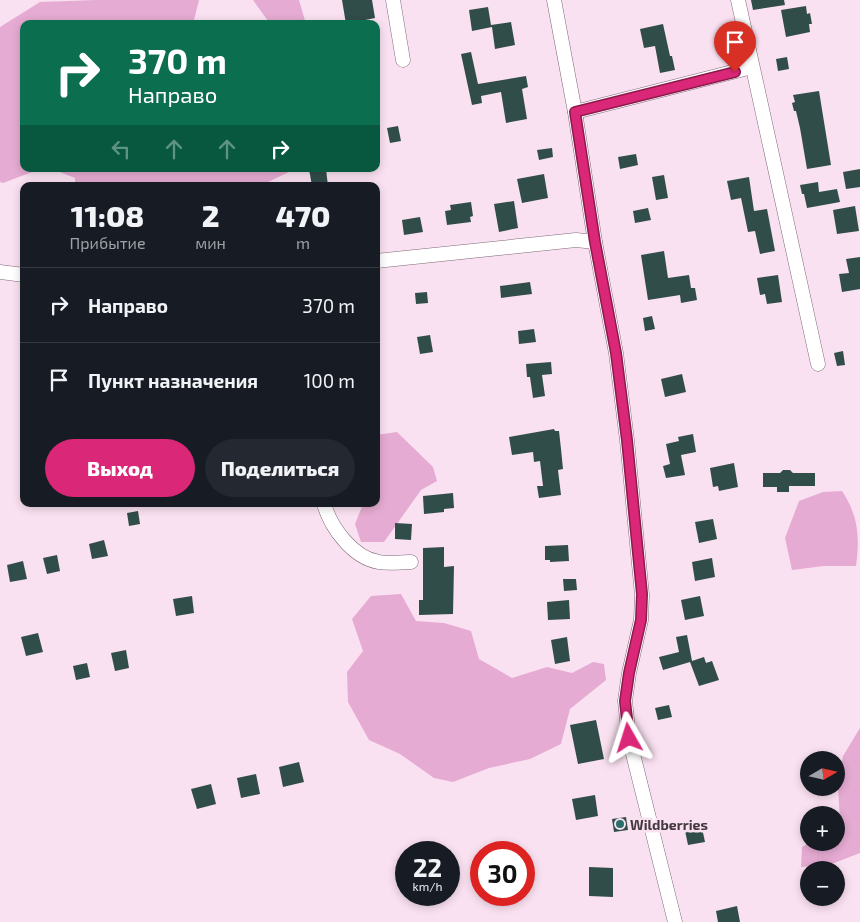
<!DOCTYPE html>
<html lang="ru">
<meta charset="utf-8">
<style>
:root{--surface:#171b24;--page:#242831;--text:#f1f3f6;--muted:#9ea1a6;--line:#363941;--accent:#db2777}
body{margin:0;font-family:"Exo 2",sans-serif;background:var(--page);color:var(--text);height:100vh;display:flex;flex-direction:column;font-size:19px;white-space:nowrap}
*{box-sizing:border-box;margin:0}
p{font-size:16px;color:var(--muted)}
.icon{flex:none;width:28px;height:28px;fill:none;stroke:currentColor;stroke-width:2;stroke-linecap:round;stroke-linejoin:round}
.map{position:relative;flex:1;overflow:hidden}
.panel{position:absolute;left:20px;top:182px;width:360px;height:325px;display:flex;flex-direction:column;background:var(--surface);border-radius:10px;box-shadow:0 2px 8px #0003}
.panel>*{flex:none}
.guide{position:absolute;left:20px;top:20px;width:360px;height:152px;border-radius:10px;box-shadow:0 2px 8px #0003;background:#0b6e4f;color:#fff;overflow:hidden}
.needle{width:32px;rotate:81deg}
.buttons{position:absolute;left:800px;top:751px;display:grid;gap:10px}
.buttons a{display:grid;place-items:center;width:45px;height:45px;border-radius:50%;background:var(--surface);box-shadow:0 2px 8px #0003;font-size:25px}
.speed{position:absolute;left:395px;top:841px;display:flex;gap:10px;font-size:25px;font-weight:700;text-align:center}
.speed>*{display:grid;place-content:center;width:65px;height:65px;border-radius:50%;background:var(--surface);box-shadow:0 2px 8px #0003;line-height:1}
.speed small{font-size:12px;font-weight:400}
.speed .limit{border:8px solid #d22;background:#fff;color:#111}
.pin{position:absolute;display:grid;place-items:center;width:42px;height:42px;color:#fff;margin:-51px -21px;border-radius:50% 50% 50% 0;rotate:-45deg;box-shadow:0 0 5px #0007}
.pin .icon{rotate:45deg}
.me{position:absolute;width:55px;margin:-28px;rotate:354deg;stroke-linejoin:round;filter:drop-shadow(0 0 4px #0008)}
.turn{display:flex;align-items:center;gap:18px;height:105px;padding:0 25px;font-size:22px}
.turn .icon{width:65px;height:65px;stroke-width:2.5}
.turn b{display:block;font-size:35px;line-height:42px}
.lanes{display:flex;align-items:center;height:48px;padding:0 25px;background:#0003;justify-content:center;gap:25px;direction:ltr}
.lanes .off{opacity:.35}
.eta{display:flex;justify-content:space-evenly;align-items:center;height:85px;text-align:center}
.eta b{font-size:30px;font-weight:800;line-height:35px}
.button{display:flex;gap:10px;margin-top:auto;padding:10px 25px}
.button a{flex:1;height:58px;border-radius:30px;background:var(--accent);color:#fff;font-size:20px;font-weight:800;line-height:58px;text-align:center}
.button a+a{background:var(--page);color:var(--text)}
ul{padding:0;list-style:none}
li{display:flex;align-items:center;gap:15px;height:75px;padding:0 25px;border-top:1px solid var(--line)}
li div{flex:1}
li b{display:block;font-size:19px}
li em{font-style:normal}
.map>svg:first-child{display:block}
</style>
<div class="map">
<svg width="860" height="922" viewBox="0 0 860 922">
<rect width="100%" height="100%" fill="#fae1f1"/>
<g fill="#e6abd2">
<path d="M96 0H199L193 24H24V169H40L3 183 0 182V27L40 2Z"/>
<path d="M253 0H299L306 24H267L268 21Z"/>
<path d="M52 169H295L260 186H75V178Z"/>
<path d="M397 432 433 467 437 481 421 490 384 542H361L355 524 363 504H376V435Z"/>
<path d="M842 491C858 515 860 537 856 566H824L792 570 785 538 799 501 823 492Z"/>
<path d="M401 594 416 621 444 623 471 631 479 659 512 678 547 667 572 673 593 662 604 664 606 680 570 709 561 744 530 759 489 768 453 782 434 778 400 754 369 740 348 702 347 672 363 651 352 619 371 596Z"/>
<path d="M860 728V853L829 865 801 867 802 847 809 843 836 842V823L840 820 838 788 843 756Z"/>
</g>
<g fill="#314d49">
<path d="M342 0H372L375 18 346 24Z"/>
<path d="M751 0H784L785 5 753 10Z"/>
<path d="M806 6 807 14 810 13 812 24H809L810 32 786 37 781 10Z"/>
<path d="M488 7 491 25 511 22 515 45 495 49 492 27 472 31 469 10Z"/>
<path d="M663 24 670 56H672L675 70 660 73 655 46 644 48 640 29Z"/>
<path d="M471 52 478 84 526 76 528 87 522 89 527 119 506 123 501 92 481 96 482 103 472 105 461 54Z"/>
<path d="M787 57 789 69 778 71 776 59Z"/>
<path d="M819 91 831 165 807 169 800 128 796 111H794L792 103 795 102 793 95Z"/>
<path d="M398 126 401 141 390 143 387 128Z"/>
<path d="M552 148 553 157 539 160 537 150Z"/>
<path d="M636 154 638 165 620 169 618 157Z"/>
<path d="M309 169H326L328 186H312Z"/>
<path d="M860 169V187L846 189 843 172Z"/>
<path d="M544 174 548 198 522 203 517 179Z"/>
<path d="M664 175 668 198 656 200 652 177Z"/>
<path d="M749 177 754 211 767 209 775 251 760 254 755 231 748 232 741 198 731 200 727 181Z"/>
<path d="M818 182 819 192 837 189 840 202 807 208 804 194H802L800 185Z"/>
<path d="M514 201 518 228 499 232 494 204Z"/>
<path d="M471 202 473 216 470 217 471 222 447 225 445 211 451 210 450 205Z"/>
<path d="M855 206 859 231 837 234 833 210Z"/>
<path d="M648 208 651 220 635 223 633 211Z"/>
<path d="M420 217 423 232 404 235 402 220Z"/>
<path d="M664 251 668 278 689 275 691 288H695L697 300 681 303 680 295 648 300 641 255Z"/>
<path d="M860 257V289L842 292 839 274 849 273 846 259Z"/>
<path d="M778 275 782 302 767 304 765 294 760 295 757 278Z"/>
<path d="M530 282 532 294 501 298 500 286Z"/>
<path d="M427 292 428 303 416 304 415 293Z"/>
<path d="M652 316 655 329 645 331 643 318Z"/>
<path d="M534 329 536 342 519 344 518 331Z"/>
<path d="M430 335 433 352 420 354 417 337Z"/>
<path d="M843 351 845 365 837 366 834 353Z"/>
<path d="M551 362 552 374 542 375 545 396 533 398 530 377H527L526 364Z"/>
<path d="M682 374 686 392 665 397 661 379Z"/>
<path d="M554 429 555 431H559L561 449 563 469 558 470 561 495 539 498 537 486H543L540 461 534 462 533 452 512 455 509 437Z"/>
<path d="M693 434 696 452 681 455 685 475 666 478 663 466 670 464 666 444 679 441 678 437Z"/>
<path d="M734 463 738 487 719 491 718 486 713 487 710 468Z"/>
<path d="M783 470H790L793 473H815V486H789V492H777V487H763V473H780Z"/>
<path d="M453 493 454 508 444 509V512L424 514 423 496Z"/>
<path d="M138 511 140 524 129 526 127 513Z"/>
<path d="M713 519 717 539 699 543 695 522Z"/>
<path d="M395 523 412 524 411 540 395 539Z"/>
<path d="M104 540 108 556 92 559 89 544Z"/>
<path d="M568 545 569 561 550 562V560H545V546Z"/>
<path d="M444 547V567L454 566 453 614 419 615V600H423V548Z"/>
<path d="M57 555 60 571 47 574 43 558Z"/>
<path d="M712 558 715 577 695 581 692 562Z"/>
<path d="M23 561 27 579 10 582 7 565Z"/>
<path d="M563 579H576L577 590 564 591Z"/>
<path d="M192 596 194 613 176 616 173 599Z"/>
<path d="M700 596 704 616 685 620 681 600Z"/>
<path d="M569 600 570 619 548 620 547 602Z"/>
<path d="M38 633 43 652 26 656 21 637Z"/>
<path d="M687 635 692 661 704 657 706 663 712 661 719 680 699 686 690 662 663 670 659 657 679 652 676 637Z"/>
<path d="M567 637 570 661 555 664 551 640Z"/>
<path d="M126 650 129 668 115 671 111 653Z"/>
<path d="M87 663 90 677 76 680 73 666Z"/>
<path d="M669 705 672 717 658 720 655 708Z"/>
<path d="M596 720 604 759 578 764 570 725Z"/>
<path d="M299 762 304 782 283 787 279 767Z"/>
<path d="M256 774 260 794 241 798 237 778Z"/>
<path d="M211 784 216 804 197 809 191 789Z"/>
<path d="M595 795 598 816 576 820 572 799Z"/>
<path d="M626 817 628 830 614 832 612 819Z"/>
<path d="M701 823 705 842 688 845 684 826Z"/>
<path d="M589 867 613 868V897L589 896Z"/>
<path d="M737 906 740 922H718L716 911Z"/>
</g>
<g fill="none" stroke-linecap="round" stroke-linejoin="round">
<defs>
<g id="minor">
<path d="M393 0 403 60"/>
<path d="M554 0 575 112 595 242 616 353 627 440 642 595 641 620 629 673 625 701 629 738 675 922"/>
<path d="M738 0 818 364"/>
<path d="M575 112 752 67"/>
<path d="M376 261 576 240 595 242"/>
<path d="M0 272 24 275"/>
<path d="M324 504C331 528 353 558 379 562 389 564 401 562 411 562"/>
</g>
</defs>
<use href="#minor" stroke="#806a78" stroke-width="15"/>
<use href="#minor" stroke="#fff" stroke-width="14"/>
</g>
<g fill="none" stroke-linecap="round" stroke-linejoin="round">
<defs>
<path id="route" d="M629 738 625 701 629 673 641 620 642 594 627 440 616 353 595 242 575 112 735 72"/>
</defs>
<use href="#route" stroke="#8e194d" stroke-width="12"/>
<use href="#route" stroke="#db2777" stroke-width="9"/>
</g>
<circle fill="#276f67" stroke="#fae1f1" stroke-width="2" cx="620" cy="824" r="5"/>
<g text-anchor="middle" dominant-baseline="central" stroke-width="5" stroke-linejoin="round" paint-order="stroke">
<g font-size="14" font-weight="bold" fill="#42383e" stroke="#fae1f1" text-anchor="start">
<text x="630" y="824">Wildberries</text>
</g>
</g>
</svg>
<div class="buttons">
<a><svg class="needle" viewBox="-14 -14 28 28"><path d="M0-13l5 13h-10z" fill="#e53935"/><path d="M0 13l5-13h-10z" fill="#9ea1a6"/></svg></a>
<a>+</a>
<a>−</a>
</div>
<div class="speed"><div>22<small>km/h</small></div><div class="limit">30</div></div>
<div class="pin" style="left:735px;top:72px;background:#d93025"><svg class="icon" aria-label="arrive" viewBox="0 0 24 24"><path d="M6 21V4h12l-3 4 3 4H6"/></svg></div>
<svg class="me" style="left:629px;top:738px" viewBox="-20 -20 40 40"><path d="M0-17L14 15 0 8-14 15z" fill="#db2777" stroke="#fff" stroke-width="4"/></svg>
<div class="guide">
<div class="turn"><svg class="icon" aria-label="right" viewBox="0 0 24 24"><path d="M7 20v-9h11M14 6l5 5-5 5"/></svg><div><b>370 m</b>Направо</div></div>
<div class="lanes"><svg class="icon off" aria-label="left" viewBox="0 0 24 24"><path d="M17 20v-9H6M10 6l-5 5 5 5"/></svg><svg class="icon off" aria-label="ahead" viewBox="0 0 24 24"><path d="M12 20V5M6 11l6-6 6 6"/></svg><svg class="icon off" aria-label="ahead" viewBox="0 0 24 24"><path d="M12 20V5M6 11l6-6 6 6"/></svg><svg class="icon" aria-label="right" viewBox="0 0 24 24"><path d="M7 20v-9h11M14 6l5 5-5 5"/></svg></div>
</div>
<section class="panel">
<div class="eta">
<div><b>11:08</b><p>Прибытие</p></div>
<div><b>2</b><p>мин</p></div>
<div><b>470</b><p>m</p></div>
</div>
<ul>
<li><svg class="icon" aria-label="right" viewBox="0 0 24 24"><path d="M7 20v-9h11M14 6l5 5-5 5"/></svg><div><b>Направо</b></div><em>370 m</em></li>
<li><svg class="icon" aria-label="arrive" viewBox="0 0 24 24"><path d="M6 21V4h12l-3 4 3 4H6"/></svg><div><b>Пункт назначения</b></div><em>100 m</em></li>
</ul>
<div class="button"><a>Выход</a><a>Поделиться</a></div>
</section>
</div>
